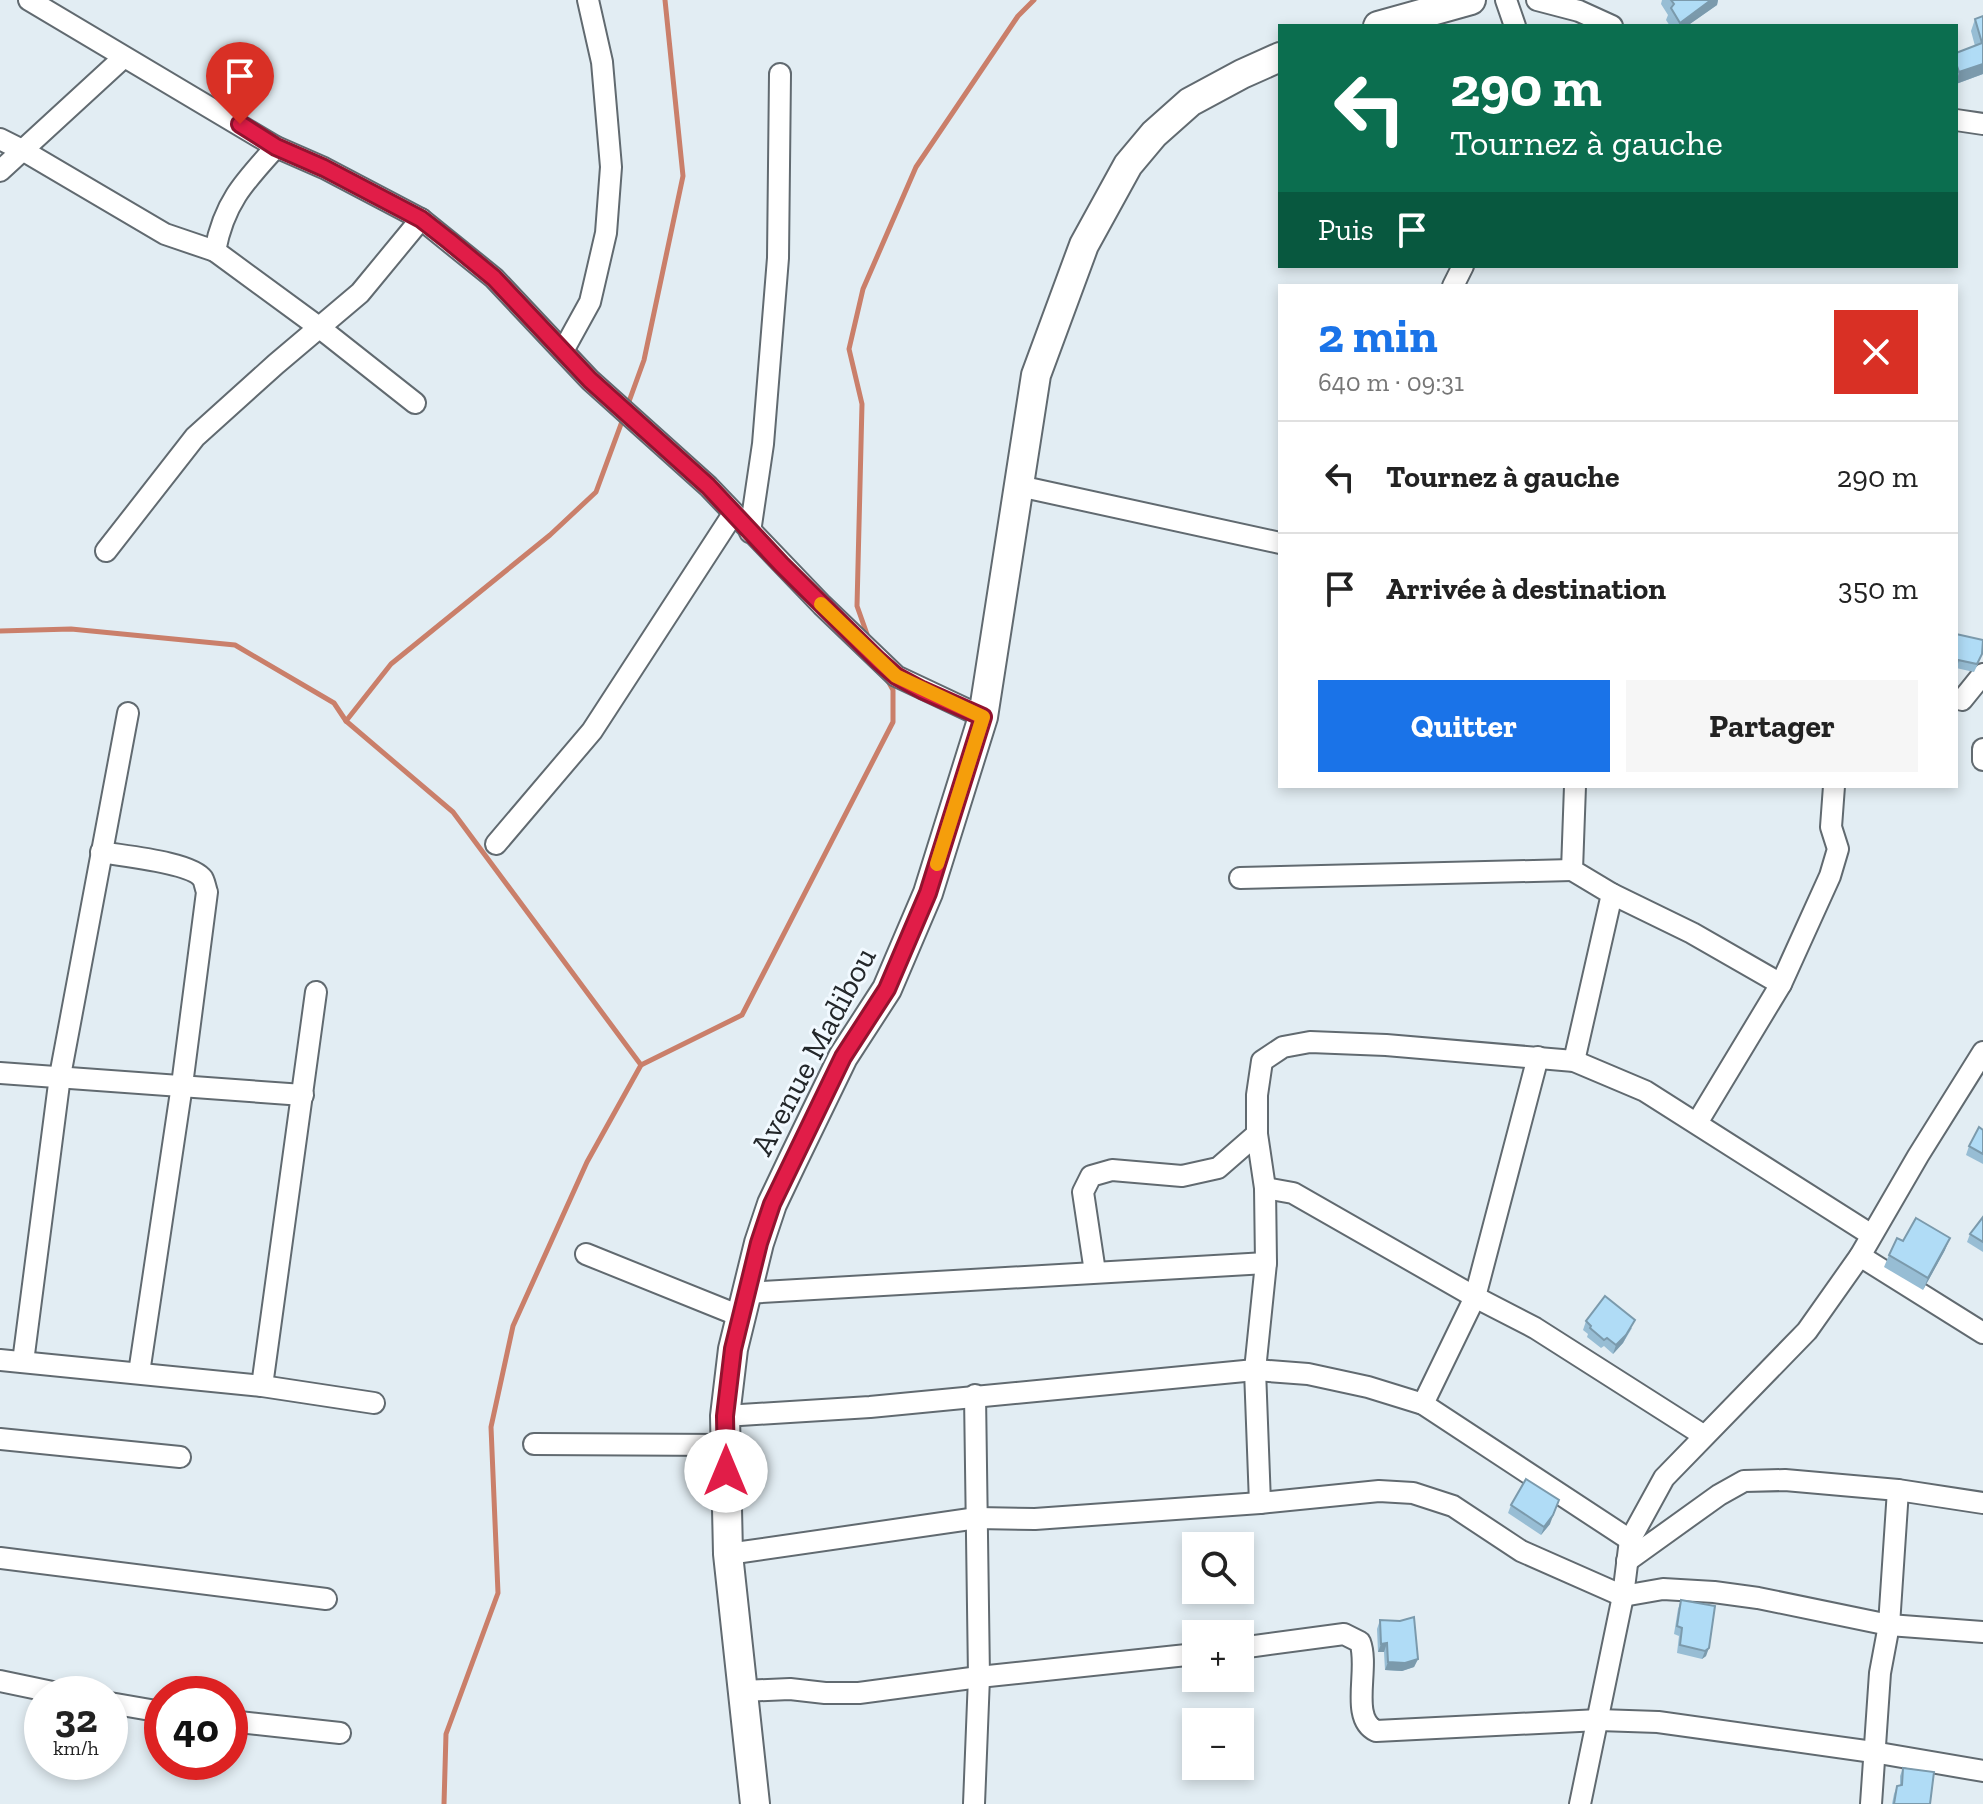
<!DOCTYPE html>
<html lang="fr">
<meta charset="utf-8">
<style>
:root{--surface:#fff;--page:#f6f6f6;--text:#222;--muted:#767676;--line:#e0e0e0;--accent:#1a73e8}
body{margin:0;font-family:"Zilla Slab",serif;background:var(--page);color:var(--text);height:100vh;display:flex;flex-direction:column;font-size:30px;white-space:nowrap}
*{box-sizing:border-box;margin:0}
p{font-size:26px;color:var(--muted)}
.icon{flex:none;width:44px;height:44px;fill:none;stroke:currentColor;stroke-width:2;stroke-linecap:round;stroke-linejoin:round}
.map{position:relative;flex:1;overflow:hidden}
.panel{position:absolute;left:1278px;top:284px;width:680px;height:504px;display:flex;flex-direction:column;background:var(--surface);border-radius:0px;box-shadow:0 4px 12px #0003}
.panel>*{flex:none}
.guide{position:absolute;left:1278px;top:24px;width:680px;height:244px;border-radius:0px;box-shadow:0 4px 12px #0003;background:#0b6e4f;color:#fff;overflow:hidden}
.buttons{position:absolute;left:1182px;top:1532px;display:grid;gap:16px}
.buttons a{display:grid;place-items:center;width:72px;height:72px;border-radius:0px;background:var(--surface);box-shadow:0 4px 12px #0003;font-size:40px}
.speed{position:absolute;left:24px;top:1676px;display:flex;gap:16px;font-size:40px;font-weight:700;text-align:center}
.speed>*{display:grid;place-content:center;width:104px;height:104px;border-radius:50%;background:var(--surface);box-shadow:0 4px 12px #0003;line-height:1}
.speed small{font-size:20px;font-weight:400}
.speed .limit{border:12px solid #d22;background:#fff;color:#111}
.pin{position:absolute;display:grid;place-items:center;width:68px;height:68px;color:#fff;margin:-82px -34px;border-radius:50% 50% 50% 0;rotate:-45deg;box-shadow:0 0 8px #0007}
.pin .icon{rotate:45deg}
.me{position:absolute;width:88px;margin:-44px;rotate:0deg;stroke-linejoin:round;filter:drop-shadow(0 0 6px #0008)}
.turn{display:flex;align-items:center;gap:28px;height:168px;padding:0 40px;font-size:36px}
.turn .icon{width:104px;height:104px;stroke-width:2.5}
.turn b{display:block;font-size:56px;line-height:68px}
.then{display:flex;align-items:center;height:76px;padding:0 40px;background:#0003;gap:16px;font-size:30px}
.round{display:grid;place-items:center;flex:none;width:84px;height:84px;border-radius:0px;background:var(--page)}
.head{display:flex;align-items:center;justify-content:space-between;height:136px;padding:0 40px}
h1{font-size:48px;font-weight:800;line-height:60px;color:var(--accent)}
.cta{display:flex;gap:16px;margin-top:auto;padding:16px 40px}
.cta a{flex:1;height:92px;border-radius:0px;background:var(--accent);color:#fff;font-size:32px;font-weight:800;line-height:92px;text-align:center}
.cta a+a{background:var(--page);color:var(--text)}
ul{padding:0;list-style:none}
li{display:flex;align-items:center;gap:24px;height:112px;padding:0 40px;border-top:2px solid var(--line)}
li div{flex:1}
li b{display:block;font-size:30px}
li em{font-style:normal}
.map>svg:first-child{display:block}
</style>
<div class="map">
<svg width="1983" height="1804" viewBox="0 0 1983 1804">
<rect width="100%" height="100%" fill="#e2edf3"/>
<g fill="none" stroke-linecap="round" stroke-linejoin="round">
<g stroke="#ca7f6a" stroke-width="5">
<path d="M627 407 644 360 683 176 665 0"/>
<path d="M624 416 596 492 550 535 391 664 346 721 453 812 641 1065"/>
<path d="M0 631 71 629 235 645 334 703 346 721"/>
<path d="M868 637 857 606 862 404 849 349 863 289 916 167 1018 16 1034 0"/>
<path d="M444 1804 446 1734 498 1593 491 1427 513 1326 587 1162 641 1065 742 1015 893 722V690L887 679"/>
</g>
<defs>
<g id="street">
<path d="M29 0 276 147 324 168 421 219 494 278 590 380 708 486 822 605 896 676 983 717"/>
<path d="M1506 0 1515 26"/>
<path d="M1537 0 1579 11 1612 26"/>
<path d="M1956 120 1983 124"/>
<path d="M0 139 24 151 165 234 215 251"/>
<path d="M276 147C244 182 224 203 215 251L320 328 415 403"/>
<path d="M0 171 123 58"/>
<path d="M1453 286 1463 266"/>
<path d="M563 351 590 302 606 233 611 167 602 62 588 0"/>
<path d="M1019 486 1280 543"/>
<path d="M750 532 763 444 778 258 780 74"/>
<path d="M106 551 195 437 276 364 360 293 421 219"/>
<path d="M1962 700 1983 674"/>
<path d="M1983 749V760"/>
<path d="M496 844 592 731 733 514"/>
<path d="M101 852C122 856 192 862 203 879 204 880 206 890 207 892L182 1085 139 1373"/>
<path d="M1240 878 1572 870"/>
<path d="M1612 894 1692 933 1781 984 1697 1123"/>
<path d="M1781 984 1830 876 1838 849 1831 827 1834 786"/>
<path d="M1574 1061 1612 894 1572 870 1575 786"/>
<path d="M0 1073 303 1095"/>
<path d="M1265 1188 1293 1193 1475 1297 1535 1328 1703 1435"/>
<path d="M586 1254 740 1316"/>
<path d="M1860 1256 1983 1333"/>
<path d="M1095 1272 1083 1192 1091 1176 1112 1170 1182 1176 1218 1168 1257 1134"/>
<path d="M746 1293 1266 1263"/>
<path d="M0 1360 262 1386 374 1403"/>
<path d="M23 1362 60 1076 128 713"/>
<path d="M262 1386 316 992"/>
<path d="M1423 1404 1475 1297 1538 1057"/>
<path d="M725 1416 870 1407 1255 1370 1308 1374 1368 1387 1423 1404 1630 1540"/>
<path d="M0 1439 180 1457"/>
<path d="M534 1444 725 1445"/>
<path d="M1260 1503 1255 1370 1266 1263 1265 1188 1257 1134V1095L1262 1061 1283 1047 1310 1042 1386 1045 1574 1061 1645 1091 1870 1234"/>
<path d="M728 1554 977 1518 1035 1519 1260 1503 1379 1491 1413 1493 1453 1506 1521 1551 1623 1596 1663 1589 1714 1592 1758 1598 1889 1625 1983 1632"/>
<path d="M0 1558 326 1599"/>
<path d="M1627 1561 1719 1495 1744 1481 1785 1480 1898 1490 1983 1503"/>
<path d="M1240 1648 1344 1634 1360 1642C1370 1668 1349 1718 1376 1731L1599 1720 1658 1722 1873 1752 1983 1771"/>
<path d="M0 1681 62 1694"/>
<path d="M742 1691 790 1689 825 1693H859L979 1677 1196 1654"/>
<path d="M110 1703 162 1712"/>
<path d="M230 1721 340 1733"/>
<path d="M974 1804 979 1677 975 1395"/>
<path d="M1580 1804 1623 1596 1630 1540 1664 1478 1807 1331 1860 1256 1918 1156 1983 1052"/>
<path d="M1871 1804 1880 1673 1889 1625 1898 1490"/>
</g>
<g id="secondary">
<path d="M1378 26 1471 0"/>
<path d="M755 1804 728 1554 725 1416 733 1349 759 1243 772 1204 792 1162 843 1057 887 989 928 893 983 717 1036 375 1084 245 1128 165 1154 134 1190 102 1242 74 1280 57"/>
</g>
</defs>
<use href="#street" stroke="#616a70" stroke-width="24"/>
<use href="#secondary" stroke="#616a70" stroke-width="32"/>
<use href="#street" stroke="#fff" stroke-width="20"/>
<use href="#secondary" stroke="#fff" stroke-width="28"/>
</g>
<g fill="#97bdd4">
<path d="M1662 0H1718L1717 5 1687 26H1670L1666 20 1668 15 1661 4Z"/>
<path d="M1983 16V74L1956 84V53L1975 46 1971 31 1975 19Z"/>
<path d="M1956 634 1979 662 1974 672 1956 668Z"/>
<path d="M1983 1130V1164L1966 1155 1969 1146Z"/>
<path d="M1983 1217V1252L1967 1242 1970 1234Z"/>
<path d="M1903 1241 1945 1250 1923 1290 1884 1267 1889 1255Z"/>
<path d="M1586 1321 1632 1328 1623 1343 1613 1354 1604 1346 1601 1348 1587 1337 1588 1334 1583 1330Z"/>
<path d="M1511 1505 1550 1524 1541 1535 1508 1513Z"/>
<path d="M1681 1600 1715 1606 1706 1656 1702 1659 1677 1653 1679 1636 1674 1634 1678 1609Z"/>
<path d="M1380 1620 1418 1659 1414 1667 1402 1671 1385 1670 1384 1652H1378L1377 1629Z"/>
<path d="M1903 1768 1930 1804H1892L1894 1794 1897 1786 1900 1785V1776Z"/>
</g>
<g fill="#7b9aac">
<path d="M1711 0H1718L1717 5 1687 26H1678L1680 23Z"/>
<path d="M1983 64V74L1956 84 1959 72Z"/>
<path d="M1950 1238 1945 1250 1923 1290 1928 1278Z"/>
<path d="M1635 1320 1623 1343 1613 1354 1616 1345Z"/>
<path d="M1559 1500 1550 1524 1541 1535 1544 1527Z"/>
<path d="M1387 1643 1384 1652H1378L1381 1644Z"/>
<path d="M1709 1648 1706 1656 1702 1659 1705 1651Z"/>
<path d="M1418 1659 1414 1667 1402 1671 1385 1670 1388 1662Z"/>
</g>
<g fill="#b0dcf6" stroke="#7b9aac" stroke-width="2">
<path d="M1671 0H1711L1680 23 1671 8 1674 4Z"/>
<path d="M1983 16V64L1959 72 1956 63V53L1982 43 1975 19Z"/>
<path d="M1956 634 1983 640 1982 654 1977 664 1958 660 1956 667Z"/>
<path d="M1979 1127 1983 1130V1154L1969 1146Z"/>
<path d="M1983 1217V1242L1970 1234Z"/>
<path d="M1916 1218 1950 1238 1928 1278 1889 1255 1897 1238 1903 1241Z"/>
<path d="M1605 1296 1635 1320 1626 1335 1616 1345 1607 1338 1604 1340 1590 1328 1591 1326 1586 1321Z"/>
<path d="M1526 1479 1559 1500 1553 1515 1544 1527 1511 1505Z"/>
<path d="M1681 1600 1715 1606 1709 1648 1705 1651 1680 1645 1682 1628 1677 1626Z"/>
<path d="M1414 1617 1418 1659 1405 1663 1388 1662 1387 1643 1381 1644 1380 1620 1400 1621Z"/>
<path d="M1903 1768 1934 1772 1930 1804H1894L1897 1786 1902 1785Z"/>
</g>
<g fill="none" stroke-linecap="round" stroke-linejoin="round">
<defs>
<path id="route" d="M240 124 276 147 324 168 421 219 449 241 494 278 590 380 708 486 781 564 878 660 896 676 922 690 983 717 928 893 887 989 843 1057 772 1204 759 1243 733 1349 725 1416 726 1471"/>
</defs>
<use href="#route" stroke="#92132f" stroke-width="20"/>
<use href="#route" stroke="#e11d48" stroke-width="14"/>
<path stroke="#f59e0b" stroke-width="14" d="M821 604 896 676 983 717 937 864"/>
</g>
<g text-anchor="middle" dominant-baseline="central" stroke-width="6" stroke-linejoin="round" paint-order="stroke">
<g font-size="32" fill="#23272a" stroke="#f1f9ff">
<text transform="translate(813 1051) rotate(-62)">Avenue Madibou</text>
</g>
</g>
</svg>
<div class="buttons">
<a><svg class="icon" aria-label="search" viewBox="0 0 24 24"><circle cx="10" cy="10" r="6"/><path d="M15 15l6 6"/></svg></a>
<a>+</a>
<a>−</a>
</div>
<div class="speed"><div>32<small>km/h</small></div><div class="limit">40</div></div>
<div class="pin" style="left:240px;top:124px;background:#d93025"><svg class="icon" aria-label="arrive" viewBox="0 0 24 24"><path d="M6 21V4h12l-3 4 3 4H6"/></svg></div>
<svg class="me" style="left:726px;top:1471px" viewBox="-20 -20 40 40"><circle r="19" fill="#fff"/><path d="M0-13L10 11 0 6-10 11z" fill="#e11d48"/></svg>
<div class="guide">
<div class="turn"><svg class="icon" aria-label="left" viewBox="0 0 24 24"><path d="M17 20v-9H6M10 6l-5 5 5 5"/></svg><div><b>290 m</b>Tournez à gauche</div></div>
<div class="then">Puis<svg class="icon" aria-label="arrive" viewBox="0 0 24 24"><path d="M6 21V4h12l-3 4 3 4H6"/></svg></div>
</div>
<section class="panel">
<div class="head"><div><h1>2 min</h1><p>640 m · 09:31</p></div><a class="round" style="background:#d93025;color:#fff"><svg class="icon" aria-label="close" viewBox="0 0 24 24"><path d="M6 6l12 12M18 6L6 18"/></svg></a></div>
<ul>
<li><svg class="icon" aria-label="left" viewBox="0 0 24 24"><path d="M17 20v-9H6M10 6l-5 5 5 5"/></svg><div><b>Tournez à gauche</b></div><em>290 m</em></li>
<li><svg class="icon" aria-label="arrive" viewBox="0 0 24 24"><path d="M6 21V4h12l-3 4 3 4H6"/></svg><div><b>Arrivée à destination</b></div><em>350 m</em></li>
</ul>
<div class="cta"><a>Quitter</a><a>Partager</a></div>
</section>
</div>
